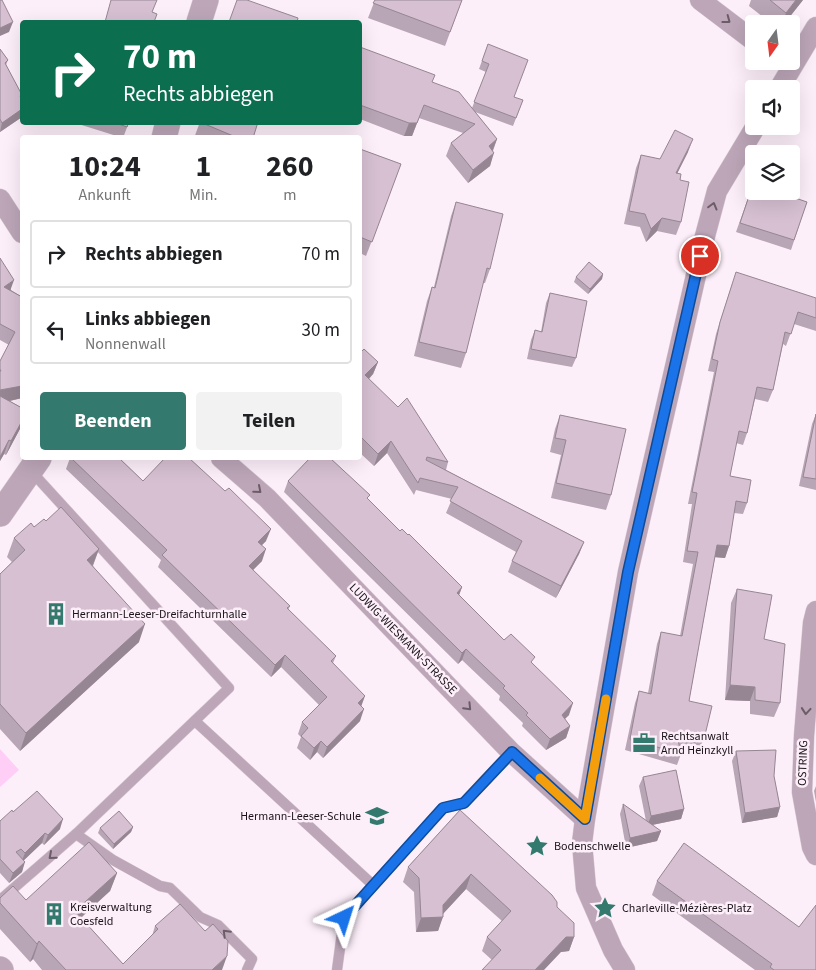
<!DOCTYPE html>
<html lang="de">
<meta charset="utf-8">
<style>
:root{--surface:#fff;--page:#f2f2f2;--text:#202124;--muted:#757577;--line:#e0e0e0;--accent:#33796e}
body{margin:0;font-family:"Source Sans 3",sans-serif;background:var(--page);color:var(--text);height:100vh;display:flex;flex-direction:column;font-size:19px;white-space:nowrap}
*{box-sizing:border-box;margin:0}
p{font-size:16px;color:var(--muted)}
.icon{flex:none;width:28px;height:28px;fill:none;stroke:currentColor;stroke-width:2;stroke-linecap:round;stroke-linejoin:round}
.map{position:relative;flex:1;overflow:hidden}
.details{position:absolute;left:20px;top:135px;width:342px;height:325px;display:flex;flex-direction:column;background:var(--surface);border-radius:5px;box-shadow:0 5px 20px #0002}
.details>*{flex:none}
.top-card{position:absolute;left:20px;top:20px;width:342px;height:105px;border-radius:5px;box-shadow:0 5px 20px #0002;background:#0b6e4f;color:#fff;overflow:hidden}
.needle{width:32px;rotate:194deg}
.tools{position:absolute;left:745px;top:15px;display:grid;gap:10px}
.tools a{display:grid;place-items:center;width:55px;height:55px;border-radius:5px;background:var(--surface);box-shadow:0 5px 20px #0002;font-size:25px}
.pin{position:absolute;display:grid;place-items:center;width:42px;height:42px;color:#fff;margin:-21px;border:2px solid #fff;border-radius:50%;box-shadow:0 1px 5px #0007}
.me{position:absolute;width:55px;margin:-28px;rotate:41deg;stroke-linejoin:round;filter:drop-shadow(0 0 4px #0008)}
.turn{display:flex;align-items:center;gap:18px;height:105px;padding:0 20px;font-size:22px}
.turn .icon{width:65px;height:65px;stroke-width:2.5}
.turn b{display:block;font-size:35px;line-height:42px}
.eta{display:flex;justify-content:space-evenly;align-items:center;height:85px;text-align:center}
.eta b{font-size:30px;font-weight:700;line-height:35px}
.cta{display:flex;gap:10px;margin-top:auto;padding:10px 20px}
.cta a{flex:1;height:58px;border-radius:5px;background:var(--accent);color:#fff;font-size:20px;font-weight:700;line-height:58px;text-align:center}
.cta a+a{background:var(--page);color:var(--text)}
ul{padding:0;list-style:none}
li{display:flex;align-items:center;gap:15px;height:68px;margin:0 10px 8px;padding:0 10px;border:2px solid var(--line);border-radius:5px}
li div{flex:1}
li b{display:block;font-size:19px}
li em{font-style:normal}
.map>svg:first-child{display:block}
</style>
<div class="map">
<svg width="816" height="970" viewBox="0 0 816 970">
<rect width="100%" height="100%" fill="#fdeffa"/>
<path fill="#fecef6" d="M0 749 19 770 0 787Z"/>
<g fill="none" stroke-linecap="round" stroke-linejoin="round">
<defs>
<g id="service">
<path d="M31 471 229 688 76 834"/>
<path d="M195 721 373 885"/>
<path d="M0 900 76 834 113 860 160 886 170 888 200 917 218 925 252 959 247 970"/>
<path d="M337 970 344 918 443 808 463 803 511 752"/>
</g>
<g id="minor">
<path d="M700 0 754 41"/>
<path d="M779 89 816 27"/>
<path d="M0 199 22 233"/>
<path d="M221 458 267 498 511 752 585 819"/>
<path d="M816 611 813 623 804 736 802 792 812 847 816 855"/>
<path d="M625 970 613 950 586 888 582 843 585 819 628 572 705 236 717 191 756 126"/>
</g>
<g id="tertiary">
<path d="M199 22 206 0"/>
<path d="M164 138 168 122"/>
<path d="M0 514 39 458"/>
<path d="M0 969 1 970"/>
</g>
</defs>
<use href="#service" stroke="#d9ccd6" stroke-width="11"/>
<use href="#minor" stroke="#d9ccd6" stroke-width="21"/>
<use href="#tertiary" stroke="#d9ccd6" stroke-width="26"/>
<use href="#service" stroke="#bca6b8" stroke-width="10"/>
<use href="#minor" stroke="#bca6b8" stroke-width="20"/>
<use href="#tertiary" stroke="#bca6b8" stroke-width="25"/>
</g>
<g fill="#b8a5b5">
<path d="M375 0H462L445 46 368 18Z"/>
<path d="M751 0H803L784 24H772L749 6Z"/>
<path d="M488 44 514 98 523 100 513 126 475 112 497 139 493 151 490 166 468 183 446 156 451 143 463 133 419 118 412 136H404L360 119V47L472 108 486 72 479 69Z"/>
<path d="M0 49 8 60 6 65 22 95V117L0 132Z"/>
<path d="M72 122H129L123 138Z"/>
<path d="M200 122 253 138H194Z"/>
<path d="M360 149 401 164 366 256 360 253Z"/>
<path d="M688 152 677 173 681 222 676 235 657 231 646 242 640 227 624 224 636 168 641 155 660 159Z"/>
<path d="M753 184 807 202 791 250 736 232Z"/>
<path d="M456 202 490 269 485 283H483L466 353 461 368 414 356 427 301 432 287H434L451 216Z"/>
<path d="M0 258 11 290 22 297V398L10 401 22 408V425L6 455 4 454 0 461V361L9 345 0 340Z"/>
<path d="M603 274 602 279 588 294 574 282 576 277Z"/>
<path d="M732 284 816 299V331L794 324 786 346 783 344 773 390 768 402 755 399 747 433 743 445 736 443 730 476 747 503 743 514 734 513 729 546 725 558 715 557 689 701 705 735 701 746 692 744 689 750 680 748 681 754 677 765 625 750 635 703 639 691 648 693 657 644 661 632 680 636 693 564 683 562 692 504H688L714 372 708 371 716 334Z"/>
<path d="M550 293 576 358 572 367 527 359 531 340 535 330 541 332 546 303Z"/>
<path d="M360 353 378 362 373 374 369 379 448 462 446 470 584 542 579 554 556 598 508 572 512 561 516 552 446 513 452 499 416 490 414 495 387 453 374 466 360 453Z"/>
<path d="M816 414V490L799 486 812 424Z"/>
<path d="M560 415 611 495 606 510 551 498 561 455 550 452 555 429Z"/>
<path d="M70 458H119L143 481 266 541 262 545V561L253 570 290 606 288 610 336 656 333 663 361 706 360 721 323 758 317 752 310 760 297 748 301 737 298 734 302 722 319 705 281 667 271 677 158 567 161 560 66 469Z"/>
<path d="M288 481 369 500 400 531 462 587 459 595 504 640 533 664 569 715 564 719 570 726 566 738 546 750 522 726 523 723 499 700 500 696 462 660 458 664 284 492Z"/>
<path d="M46 521 99 549 93 566 139 642 20 751 0 729V574L12 562 7 557 14 538Z"/>
<path d="M737 589 780 703 774 717 750 714V701L725 700 731 603Z"/>
<path d="M736 751 774 776 780 807 777 817 742 823 732 761Z"/>
<path d="M643 777 684 809 681 819 652 825 661 831 657 841 626 848 620 814 623 804 646 821 639 786Z"/>
<path d="M816 786V802L814 791Z"/>
<path d="M460 810 557 907 574 937 569 951 492 960 482 951 487 937 502 921 466 889 443 914 438 931 416 932 414 892 403 882 408 867Z"/>
<path d="M13 812 60 829 44 845 42 843 24 860 22 872 9 883 0 873V821Z"/>
<path d="M133 827 131 832 113 849 98 833 100 828Z"/>
<path d="M117 873 110 891 81 918 123 964 152 936 155 926 222 970H42L33 959 30 962 0 929V898L26 900Z"/>
<path d="M657 881 799 927 816 970H755L652 895Z"/>
</g>
<g fill="#968693">
<path d="M796 0H803L784 24H782L786 13Z"/>
<path d="M13 22 9 32 0 36V28Z"/>
<path d="M424 105 412 136H404L409 123Z"/>
<path d="M22 109V117L0 132 2 123Z"/>
<path d="M497 139 492 152 489 146Z"/>
<path d="M693 139 688 152 671 186 676 173Z"/>
<path d="M494 153 490 166 468 183 473 170Z"/>
<path d="M662 218 657 231 646 242 651 229Z"/>
<path d="M603 274 602 279 588 294 590 289Z"/>
<path d="M14 280 9 294 4 287Z"/>
<path d="M378 362 373 374 361 387 365 375Z"/>
<path d="M22 386V398L0 403V390Z"/>
<path d="M22 421V425L6 455 11 441Z"/>
<path d="M9 440 4 454 0 461V457Z"/>
<path d="M391 441 387 453 374 466 378 454Z"/>
<path d="M271 529 266 541 254 553 258 542Z"/>
<path d="M584 542 579 554 556 598 561 586Z"/>
<path d="M717 545 729 546 725 558 713 557Z"/>
<path d="M99 549 92 567 87 560Z"/>
<path d="M266 549 262 561 245 578 249 566Z"/>
<path d="M462 587 458 598 457 593Z"/>
<path d="M145 624 139 642 20 751 26 733Z"/>
<path d="M466 649 462 660 458 664 462 653Z"/>
<path d="M285 655 281 667 271 677 275 665Z"/>
<path d="M730 685 755 687 750 701 725 700Z"/>
<path d="M365 696 361 707 358 703Z"/>
<path d="M573 703 569 715 558 726 562 715Z"/>
<path d="M364 709 360 721 323 758 327 747Z"/>
<path d="M570 726 566 738 546 750 550 739Z"/>
<path d="M321 741 317 752 310 760 314 748Z"/>
<path d="M780 807 777 817 742 823 745 813Z"/>
<path d="M684 809 681 819 647 826 651 816Z"/>
<path d="M63 819 60 829 44 845 48 835Z"/>
<path d="M133 827 131 832 113 849 114 844Z"/>
<path d="M661 831 657 841 626 848 630 838Z"/>
<path d="M45 833 42 843 21 863 25 853Z"/>
<path d="M25 862 22 872 9 883 13 873Z"/>
<path d="M117 873 110 891 68 929 75 911Z"/>
<path d="M471 874 466 889 440 917H443L438 931 416 932 421 918 443 905Z"/>
<path d="M566 937H574L569 951 561 952 544 970H535Z"/>
<path d="M39 941 33 959 30 962 37 944Z"/>
<path d="M227 956 222 970H212Z"/>
</g>
<g fill="#d6c0d2" stroke="#968693">
<path d="M0 0H2L13 22 0 28Z"/>
<path d="M111 0H157L152 12 157 14 154 22H105Z"/>
<path d="M237 0H247L298 18 297 22H229Z"/>
<path d="M375 0H462L450 32 373 3Z"/>
<path d="M770 0H796L786 13Z"/>
<path d="M488 44 528 60 514 97 523 100 516 118 474 102 489 64 482 61Z"/>
<path d="M360 47 435 75 432 82 459 92 497 139 489 146 494 153 473 170 451 143 475 124 424 105 417 123H409L360 105Z"/>
<path d="M0 49 8 60 5 63 22 95V97L20 96 22 99V109L2 123 0 119Z"/>
<path d="M113 122H129L127 127Z"/>
<path d="M200 122H258L253 138H238Z"/>
<path d="M675 130 693 139 676 173 681 174 680 180 689 182 681 222 662 218 651 229 645 214 629 211 641 155 660 159Z"/>
<path d="M360 149 401 164 372 242 360 237Z"/>
<path d="M753 184H754V191H775L807 202 794 240 740 223Z"/>
<path d="M456 202 503 214 490 269 487 268 466 353 419 342 432 287 435 288Z"/>
<path d="M0 258 14 280 4 287 22 297V386L0 390V372L1 370H0V361L15 332 0 324Z"/>
<path d="M589 262 603 274 590 289 576 277Z"/>
<path d="M736 272 816 298V318L798 312 791 334 785 332 773 390 757 387 747 433 739 431 730 476 751 480 747 503 736 501 729 546 717 545 689 701 712 706 705 735 696 732 694 739 677 735 681 754 630 739 639 691 651 694 661 632 682 636 698 552 687 551 697 493 692 492 718 361 712 359 720 322Z"/>
<path d="M550 293 587 301 576 358 531 349 535 330 542 332Z"/>
<path d="M364 349 378 362 365 375 398 407 407 398 448 462 427 457 426 460 584 542 561 586 512 561 522 541 450 501 458 487 420 478 418 483 391 441 378 454 360 436V353Z"/>
<path d="M0 396 22 408V421L11 441 9 440 0 457Z"/>
<path d="M816 414V479L803 477Z"/>
<path d="M560 415 626 429 611 495 556 483 566 440 555 438Z"/>
<path d="M71 458H119L143 481 165 458H189L225 491 229 488 271 529 258 542 266 549 249 566 290 606 287 608 336 656 331 661 365 696 358 703 364 709 327 747 321 741 314 748 301 736 308 728 302 722 327 697 285 655 275 665 162 555 167 550Z"/>
<path d="M310 458H330L370 495 367 498 400 531 402 529 408 535 409 534 462 587 457 593 504 640 511 634 535 657 531 662 573 703 562 715 570 726 550 739 526 715 528 713 503 688 505 686 466 649 462 653 288 481Z"/>
<path d="M61 507 99 549 87 560 145 624 26 733 0 704V574L25 550 14 538 31 523 34 527 44 519 46 521Z"/>
<path d="M737 589 772 595 764 639 785 644 780 703 755 700V687L730 685Z"/>
<path d="M776 750 774 776 780 807 745 813 736 751Z"/>
<path d="M676 770 684 809 651 816 643 777Z"/>
<path d="M37 791 63 819 48 835 45 833 25 853 21 849 16 852 25 862 13 873 0 859V821L12 810 13 812Z"/>
<path d="M623 804 661 831 630 838Z"/>
<path d="M460 810 552 895 557 902V907L574 923V937H566L535 970H482L501 950 487 937 511 911 471 874 443 905V917L421 918 419 878 408 867Z"/>
<path d="M119 811 133 827 114 844 100 828Z"/>
<path d="M89 842 117 873 75 911 123 964 158 929 155 926 180 904 205 931 213 924 228 941 227 956 212 970H66L39 941 37 944 0 903V898L13 886 26 900Z"/>
<path d="M684 843 799 927 816 905V970H774L770 967 772 964 657 881Z"/>
</g>
<defs><path id="oneway-chevron" d="M-2-3.5L2.5 0L-2 3.5" fill="none" stroke-width="1.6" stroke-linecap="round" stroke-linejoin="round" transform="scale(1.25)"/></defs>
<g stroke="#6c5c68">
<use href="#oneway-chevron" transform="translate(727 20) rotate(37)"/>
<use href="#oneway-chevron" transform="translate(713 206) rotate(-75)"/>
<use href="#oneway-chevron" transform="translate(258 490) rotate(41)"/>
<use href="#oneway-chevron" transform="translate(468 707) rotate(46)"/>
<use href="#oneway-chevron" transform="translate(806 711) rotate(95)"/>
<use href="#oneway-chevron" transform="translate(52 856) rotate(139)"/>
<use href="#oneway-chevron" transform="translate(226 933) rotate(-135)"/>
</g>
<g fill="none" stroke-linecap="round" stroke-linejoin="round">
<defs>
<path id="route" d="M344 918 443 808 464 803 512 752 585 819 628 572 700 256"/>
</defs>
<use href="#route" stroke="#114b97" stroke-width="12"/>
<use href="#route" stroke="#1a73e8" stroke-width="9"/>
<path stroke="#f59e0b" stroke-width="9" d="M540 778 585 819 606 699"/>
</g>
<defs>
<symbol id="building-bare" viewBox="-9 -9 18 18"><path d="M-4-6H4V6H1V3H-1V6H-4ZM-2.5-4.3h1.7v1.8h-1.7ZM.8-4.3h1.7v1.8H.8ZM-2.5-1h1.7V.8h-1.7ZM.8-1h1.7V.8H.8Z" fill="#33796e" stroke="#fdeffa" stroke-width="2.5" paint-order="stroke"/></symbol>
<symbol id="office-bare" viewBox="-9 -9 18 18"><path d="M-6-3h4V-5.5h4V-3h4V5H-6ZM-1-4.5V-3h2v-1.5ZM-6 0V1H6V0Z" fill="#33796e" stroke="#fdeffa" stroke-width="2.5" paint-order="stroke"/></symbol>
<symbol id="school-bare" viewBox="-9 -9 18 18"><path d="M0-5L7-2L0 1L-7-2ZM-4 1L0 2.5L4 1V4Q0 6-4 4Z" fill="#33796e" stroke="#fdeffa" stroke-width="2.5" paint-order="stroke"/></symbol>
<symbol id="sight-bare" viewBox="-9 -9 18 18"><path d="M0-6L1.8-2.2L6-1.7L2.9 1.2L3.7 5.4L0 3.3L-3.7 5.4L-2.9 1.2L-6-1.7L-1.8-2.2Z" fill="#33796e" stroke="#fdeffa" stroke-width="2.5" paint-order="stroke"/></symbol>
</defs>
<g fill-rule="evenodd">
<use href="#building-bare" x="40" y="598" width="32" height="32"/>
<use href="#office-bare" x="628" y="727" width="32" height="32"/>
<use href="#school-bare" x="361" y="800" width="32" height="32"/>
<use href="#sight-bare" x="521" y="830" width="32" height="32"/>
<use href="#sight-bare" x="589" y="892" width="32" height="32"/>
<use href="#building-bare" x="38" y="898" width="32" height="32"/>
</g>
<g text-anchor="middle" dominant-baseline="central" stroke-width="5" stroke-linejoin="round" paint-order="stroke">
<g font-size="12" fill="#1b1319" stroke="#fdeffa" text-anchor="start">
<text x="72" y="614">Hermann-Leeser-Dreifachturnhalle</text>
<text x="661" y="736">Rechtsanwalt<tspan x="661" dy="14">Arnd Heinzkyll</tspan></text>
<text x="361" y="816" text-anchor="end">Hermann-Leeser-Schule</text>
<text x="554" y="846">Bodenschwelle</text>
<text x="70" y="907">Kreisverwaltung<tspan x="70" dy="14">Coesfeld</tspan></text>
<text x="622" y="908">Charleville-Mézières-Platz</text>
</g>
<g font-size="12" fill="#1b1319" stroke="#fdeffa">
<text transform="translate(403 639) rotate(46)">LUDWIG-WIESMANN-STRASSE</text>
<text transform="translate(803 763) rotate(-88)">OSTRING</text>
</g>
</g>
</svg>
<div class="tools">
<a><svg class="needle" viewBox="-14 -14 28 28"><path d="M0-13l5 13h-10z" fill="#e53935"/><path d="M0 13l5-13h-10z" fill="#757577"/></svg></a>
<a><svg class="icon" aria-label="sound" viewBox="0 0 24 24"><path d="M4 9h4l5-4v14l-5-4H4zM17 9q2 3 0 6"/></svg></a>
<a><svg class="icon" aria-label="layers" viewBox="0 0 24 24"><path d="M12 4l9 5-9 5-9-5zM3 14l9 5 9-5"/></svg></a>
</div>
<div class="pin" style="left:700px;top:256px;background:#d93025"><svg class="icon" aria-label="arrive" viewBox="0 0 24 24"><path d="M6 21V4h12l-3 4 3 4H6"/></svg></div>
<svg class="me" style="left:344px;top:918px" viewBox="-20 -20 40 40"><path d="M0-17L14 15 0 8-14 15z" fill="#1a73e8" stroke="#fff" stroke-width="4"/></svg>
<div class="top-card">
<div class="turn"><svg class="icon" aria-label="right" viewBox="0 0 24 24"><path d="M7 20v-9h11M14 6l5 5-5 5"/></svg><div><b>70 m</b>Rechts abbiegen</div></div>
</div>
<section class="details">
<div class="eta">
<div><b>10:24</b><p>Ankunft</p></div>
<div><b>1</b><p>Min.</p></div>
<div><b>260</b><p>m</p></div>
</div>
<ul>
<li><svg class="icon" aria-label="right" viewBox="0 0 24 24"><path d="M7 20v-9h11M14 6l5 5-5 5"/></svg><div><b>Rechts abbiegen</b></div><em>70 m</em></li>
<li><svg class="icon" aria-label="left" viewBox="0 0 24 24"><path d="M17 20v-9H6M10 6l-5 5 5 5"/></svg><div><b>Links abbiegen</b><p>Nonnenwall</p></div><em>30 m</em></li>
</ul>
<div class="cta"><a>Beenden</a><a>Teilen</a></div>
</section>
</div>
